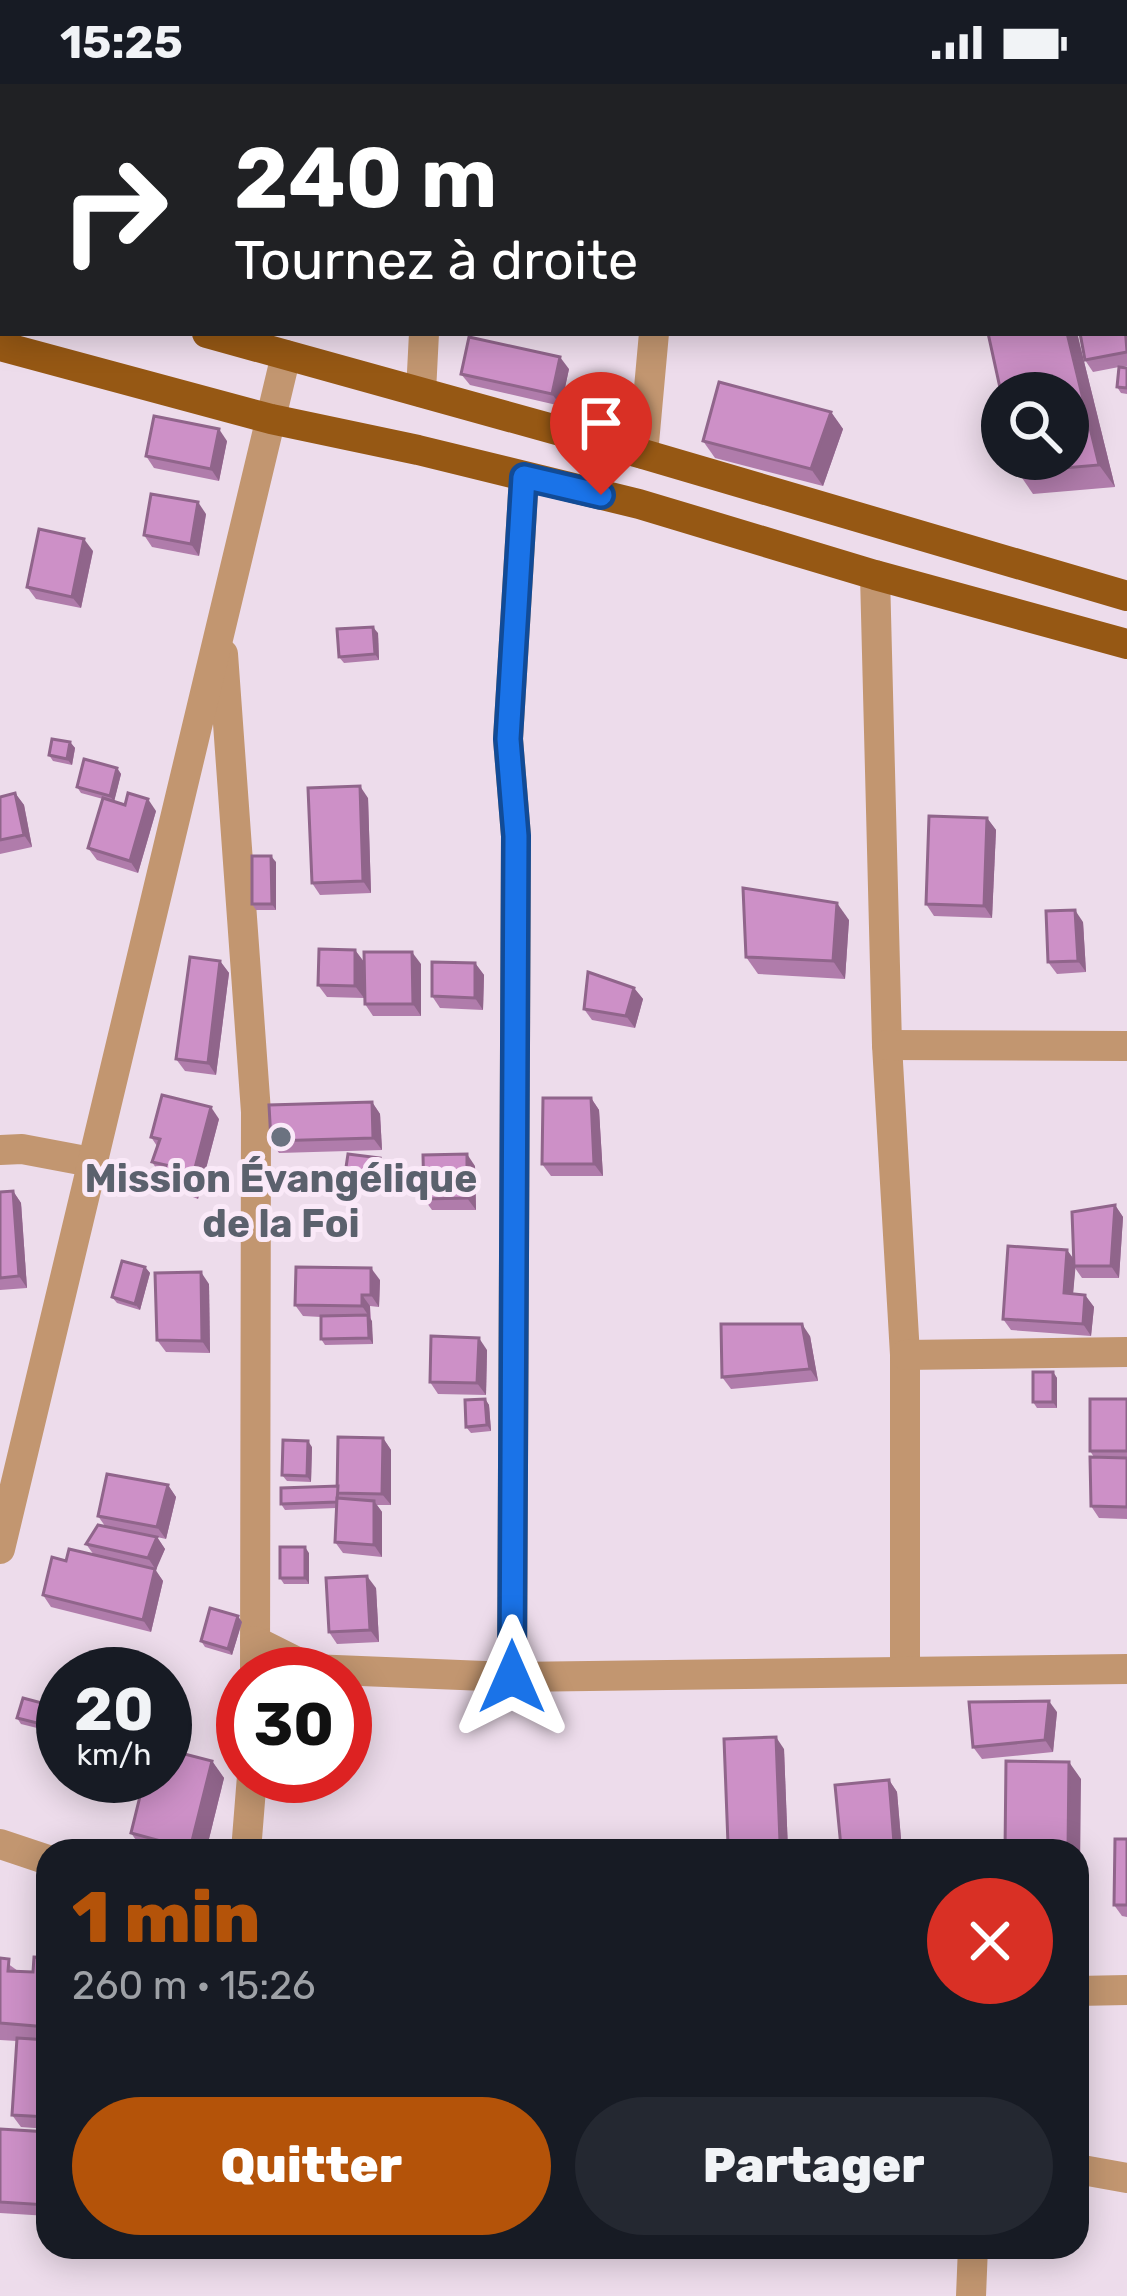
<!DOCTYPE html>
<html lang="fr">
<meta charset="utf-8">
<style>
:root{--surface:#171b24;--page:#242831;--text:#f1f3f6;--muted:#9ea1a6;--accent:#b45309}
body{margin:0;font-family:Rubik,sans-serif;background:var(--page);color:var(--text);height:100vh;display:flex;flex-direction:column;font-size:45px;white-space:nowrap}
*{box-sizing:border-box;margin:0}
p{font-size:39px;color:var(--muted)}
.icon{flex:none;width:66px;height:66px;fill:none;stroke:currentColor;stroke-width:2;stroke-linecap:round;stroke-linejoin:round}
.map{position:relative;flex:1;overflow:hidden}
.side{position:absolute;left:36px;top:1755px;width:1053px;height:420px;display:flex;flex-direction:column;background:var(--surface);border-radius:36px;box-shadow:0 6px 30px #0003}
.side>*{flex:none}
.top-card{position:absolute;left:0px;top:0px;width:1128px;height:252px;box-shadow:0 6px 30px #0003;background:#202124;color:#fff;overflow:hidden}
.fabs{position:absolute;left:981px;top:288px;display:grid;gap:24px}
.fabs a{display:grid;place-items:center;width:108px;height:108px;border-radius:50%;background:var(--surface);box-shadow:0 6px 30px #0003;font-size:60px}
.speed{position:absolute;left:36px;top:1563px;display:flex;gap:24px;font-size:60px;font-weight:700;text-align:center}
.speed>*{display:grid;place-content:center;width:156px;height:156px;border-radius:50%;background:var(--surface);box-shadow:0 6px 30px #0003;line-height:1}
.speed small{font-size:30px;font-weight:400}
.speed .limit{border:18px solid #d22;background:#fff;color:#111}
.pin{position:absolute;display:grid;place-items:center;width:102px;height:102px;color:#fff;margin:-123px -51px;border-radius:50% 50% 50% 0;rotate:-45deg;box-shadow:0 0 12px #0007}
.pin .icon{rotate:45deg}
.me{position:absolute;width:132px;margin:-66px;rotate:0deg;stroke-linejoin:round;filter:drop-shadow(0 0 9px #0008)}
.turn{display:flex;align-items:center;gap:42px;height:252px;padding:0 36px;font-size:54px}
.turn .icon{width:156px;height:156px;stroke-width:2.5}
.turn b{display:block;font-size:84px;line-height:102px}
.round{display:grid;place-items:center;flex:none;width:126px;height:126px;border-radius:63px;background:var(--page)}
.head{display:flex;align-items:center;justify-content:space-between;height:204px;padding:0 36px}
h1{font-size:72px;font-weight:800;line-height:90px;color:var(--accent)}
.action{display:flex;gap:24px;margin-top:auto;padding:24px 36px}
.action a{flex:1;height:138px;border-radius:72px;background:var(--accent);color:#fff;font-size:48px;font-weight:800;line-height:138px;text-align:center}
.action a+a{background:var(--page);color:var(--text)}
.status{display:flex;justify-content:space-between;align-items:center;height:84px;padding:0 60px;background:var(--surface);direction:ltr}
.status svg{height:33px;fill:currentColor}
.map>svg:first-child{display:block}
</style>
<div class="status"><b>15:25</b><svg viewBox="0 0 49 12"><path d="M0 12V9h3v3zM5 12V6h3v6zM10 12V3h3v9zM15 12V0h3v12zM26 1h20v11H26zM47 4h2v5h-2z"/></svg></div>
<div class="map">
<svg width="1127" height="2212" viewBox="0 0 1127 2212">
<rect width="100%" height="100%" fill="#eddceb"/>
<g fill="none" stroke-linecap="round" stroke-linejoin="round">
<g stroke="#c29670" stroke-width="30">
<path d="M144 0V3"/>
<path d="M405 0V3"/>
<path d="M641 0 642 3"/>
<path d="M729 3 734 0"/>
<path d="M421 308 424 249"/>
<path d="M643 370 654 249"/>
<path d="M875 491 887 961 905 1271V1585"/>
<path d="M223 570 256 1028 255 1590"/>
<path d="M887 961 1127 962"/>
<path d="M0 1066 22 1065 91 1078"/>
<path d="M905 1271 1127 1268"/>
<path d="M0 1465 286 271"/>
<path d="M255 1557 311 1585 512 1593 1127 1585"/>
<path d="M512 1593 516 752 508 655 524 393"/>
<path d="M0 1760 48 1776"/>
<path d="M246 1767 252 1692"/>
<path d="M1077 1907 1127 1906"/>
<path d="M1077 2085 1127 2094"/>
<path d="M971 2212 973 2163"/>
</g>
<g stroke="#965814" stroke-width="30">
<path d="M0 193H3"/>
<path d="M207 249 643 370 1127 512"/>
<path d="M0 262 271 335 418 366 639 420 875 491 1127 560"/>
</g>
</g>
<g fill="#b07cab">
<path d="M822 0H911L906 3H823Z"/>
<path d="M1125 224 1127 227V282L1121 283 1127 284V310L1121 309 1117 303 1119 283 1093 288 1085 276Z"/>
<path d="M1077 249 1115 403 1033 410 1018 388Z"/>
<path d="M569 285 561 322 470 301 461 290Z"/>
<path d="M831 328 843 345 823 402 715 374 703 357Z"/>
<path d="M227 357 219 397 154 384 146 372Z"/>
<path d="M206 430 199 472 152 463 144 451Z"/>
<path d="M93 467 81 524 36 515 27 503Z"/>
<path d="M378 549 379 576 344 579 339 573Z"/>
<path d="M70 658 75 664 72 681 53 677 49 671Z"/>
<path d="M117 684 121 690 114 717 156 727 138 789 97 776 88 764 103 715 81 709 77 703Z"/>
<path d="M15 709 24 721 32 763 0 770V713Z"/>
<path d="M368 714 371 809 320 811 312 799Z"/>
<path d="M987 734 996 746 992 834 934 832 926 820Z"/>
<path d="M276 778V826H256L252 820Z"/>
<path d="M849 836 845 895 758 890 746 873Z"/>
<path d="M1083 838 1086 888 1057 890 1048 878Z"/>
<path d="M355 866 364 878V914L327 913 318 901Z"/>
<path d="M220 877 229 889 216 991 185 987 176 975Z"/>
<path d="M475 879 484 891 483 926 440 924 432 912Z"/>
<path d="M421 880V932H373L365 920Z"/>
<path d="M634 904 643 915 635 944 592 936 584 925Z"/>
<path d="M591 1014 599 1026 603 1092H551L542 1080Z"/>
<path d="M372 1018 380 1030 382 1066 279 1069 271 1057Z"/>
<path d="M219 1035 198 1115 170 1104 162 1093 163 1090H160L152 1078 157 1062 151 1053Z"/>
<path d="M380 1074 384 1081 382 1100 349 1096 345 1090Z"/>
<path d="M475 1082 476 1126H432L424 1115Z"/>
<path d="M13 1107 21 1119 27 1204 0 1206V1108Z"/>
<path d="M1115 1121 1123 1133 1119 1194H1082L1075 1184 1073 1210 1085 1211 1094 1223 1091 1252 1011 1246 1003 1235 1067 1166 1073 1175Z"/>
<path d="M145 1183 150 1189 140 1226 117 1219 112 1213Z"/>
<path d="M380 1196 379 1223 370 1222 373 1260 325 1261 321 1255V1233L303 1232 295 1221Z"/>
<path d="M209 1200 210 1269 166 1268 157 1256Z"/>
<path d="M810 1252 818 1297 731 1305 722 1293Z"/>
<path d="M487 1266 486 1311 438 1310 430 1298Z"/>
<path d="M1053 1288 1057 1294V1324H1037L1033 1318Z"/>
<path d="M485 1315 489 1321 491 1347 471 1349 466 1343Z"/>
<path d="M1127 1315V1435L1099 1434 1091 1422 1094 1373 1090 1367Z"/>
<path d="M383 1354 391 1366V1421H377L382 1428V1473L343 1469 335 1458 336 1424 285 1426 281 1420 338 1402Z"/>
<path d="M312 1363 311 1398 287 1397 282 1391Z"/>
<path d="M168 1401 176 1413 166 1455 157 1453 165 1465 155 1486 163 1497 151 1548 51 1523 43 1511 66 1477 94 1471 86 1460 105 1442 98 1432Z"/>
<path d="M309 1469V1500H284L280 1494Z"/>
<path d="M376 1504 379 1558 337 1560 329 1548Z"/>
<path d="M242 1538 232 1571 205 1563 201 1557Z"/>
<path d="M46 1625 41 1645 21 1640 17 1634Z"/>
<path d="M1057 1628 1053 1668 982 1675 973 1663Z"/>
<path d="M784 1665 788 1767H733L728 1760Z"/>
<path d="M212 1677 224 1694 206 1767 143 1766 131 1749Z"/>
<path d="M889 1696 897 1708 902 1767H843L841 1763Z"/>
<path d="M1127 1755V1833L1122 1832 1114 1821Z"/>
<path d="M0 1874 18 1887 33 1888 48 1874V2045L21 2043 12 2031 17 1957 0 1956Z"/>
<path d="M0 2045 48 2048V2132L0 2129Z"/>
</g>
<g fill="#90658b">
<path d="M1067 249H1077L1115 403 1099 381Z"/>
<path d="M560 273 569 285 561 322 552 310Z"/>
<path d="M831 328 843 345 823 402 811 385Z"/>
<path d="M219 345 227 357 219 397 211 385Z"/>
<path d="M198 418 206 430 199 472 191 460Z"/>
<path d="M84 455 93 467 81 524 72 513Z"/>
<path d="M373 543 378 549 379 576 375 570Z"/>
<path d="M70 658 75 664 72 681 67 675Z"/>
<path d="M117 684 121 690 114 718 110 712Z"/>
<path d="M360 702 368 714 371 809 363 797Z"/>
<path d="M15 709 24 721 32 763 24 751Z"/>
<path d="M148 715 156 727 138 789 130 777Z"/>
<path d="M987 734 996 746 992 834 984 822Z"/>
<path d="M271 772 276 778V826L272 820Z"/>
<path d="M837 819 849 836 845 895 833 877Z"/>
<path d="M1075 826 1083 838 1086 888 1078 877Z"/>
<path d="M355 866 364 878V914L355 902Z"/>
<path d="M412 868 421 880V932L413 920Z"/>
<path d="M220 877 229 889 216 991 208 979Z"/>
<path d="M475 879 484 891 483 926 475 914Z"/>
<path d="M634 904 643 915 635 944 626 932Z"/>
<path d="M591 1014 599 1026 603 1092 594 1080Z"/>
<path d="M372 1018 380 1030 382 1066 373 1054Z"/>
<path d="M211 1023 219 1035 198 1115 190 1103Z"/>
<path d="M467 1070 475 1082 476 1126 467 1114Z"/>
<path d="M380 1074 384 1081 382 1100 377 1094Z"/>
<path d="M13 1107 21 1119 27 1204 19 1192Z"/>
<path d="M1115 1121 1123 1133 1119 1194 1111 1182Z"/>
<path d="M1067 1166 1076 1178 1072 1221 1064 1209Z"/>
<path d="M145 1183 150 1189 140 1226 135 1220Z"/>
<path d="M371 1184 380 1196 379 1223 371 1211Z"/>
<path d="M201 1188 209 1200 210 1269 202 1257Z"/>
<path d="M362 1211 370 1222V1234L362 1222Z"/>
<path d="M1085 1211 1094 1223 1091 1252 1083 1240Z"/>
<path d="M368 1231 372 1237 373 1260 369 1254Z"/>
<path d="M802 1240 810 1252 818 1297 810 1285Z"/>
<path d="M479 1254 487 1266 486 1311 477 1299Z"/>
<path d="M1053 1288 1057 1294V1324L1053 1318Z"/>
<path d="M485 1315 489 1321 491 1347 487 1341Z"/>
<path d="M383 1354 391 1366V1421L382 1410Z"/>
<path d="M308 1357 312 1363 311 1398 307 1392Z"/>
<path d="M168 1401 176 1413 166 1455 157 1443Z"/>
<path d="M374 1417 382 1428V1473L374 1461Z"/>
<path d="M157 1453 165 1465 156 1486 148 1474Z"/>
<path d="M305 1463 309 1469V1500L305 1494Z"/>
<path d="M155 1485 163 1497 151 1548 143 1536Z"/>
<path d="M367 1492 376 1504 379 1558 370 1546Z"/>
<path d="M238 1532 242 1538 232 1571 228 1565Z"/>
<path d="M1049 1617 1057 1628 1053 1668 1045 1656Z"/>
<path d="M42 1619 46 1625 41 1645 37 1639Z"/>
<path d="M776 1653 784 1665 788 1767 780 1758Z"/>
<path d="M212 1677 224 1694 206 1767H192L190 1765Z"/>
<path d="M1069 1678 1081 1695 1080 1787 1077 1782V1767H1068Z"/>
<path d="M889 1696 897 1708 902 1767H900L894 1759Z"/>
</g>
<g fill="#cd90c7" stroke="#90658b" stroke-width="3">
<path d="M469 0H590V3H470Z"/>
<path d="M783 0H798L799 3H777Z"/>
<path d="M822 0H880L874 3H823Z"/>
<path d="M950 0H985L984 3H948Z"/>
<path d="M995 0H1071L1070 3H994Z"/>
<path d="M1083 0H1118L1116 3H1082Z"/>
<path d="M1125 26 1127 27V68L1125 67Z"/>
<path d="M1125 76H1127L1126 106H1125Z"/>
<rect x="1125" y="183" width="2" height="22"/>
<path d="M1125 242 1127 268 1085 276 1080 249H1125Z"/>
<path d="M988 249H1067L1099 381 1018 388 1015 375H1068V309H1002V313Z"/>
<path d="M469 253 560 273 552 310 461 290Z"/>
<path d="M1119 283 1127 284V304L1117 303Z"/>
<path d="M719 298 831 328 811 385 703 357Z"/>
<path d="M154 332 219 345 211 385 146 372Z"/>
<path d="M151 410 198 418 191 460 144 451Z"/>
<path d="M39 445 84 455 72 513 27 503Z"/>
<path d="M373 543 375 570 339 573 337 545Z"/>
<path d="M52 655 70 658 67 675 49 671Z"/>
<path d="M84 675 117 684 110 712 77 703Z"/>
<path d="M360 702 363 797 312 799 308 704Z"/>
<path d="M15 709 24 751 0 756V713Z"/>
<path d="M128 709 148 715 130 777 88 764 103 714 125 721Z"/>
<path d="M929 732 987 734 984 822 926 820Z"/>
<path d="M252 772H271L272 820H252Z"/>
<path d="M743 804 837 819 833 877 746 873Z"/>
<path d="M1075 826 1078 877 1048 878 1046 827Z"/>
<path d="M319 865 355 866V902L318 901Z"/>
<path d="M364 868H412L413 920H365Z"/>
<path d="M190 873 220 877 208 979 176 975Z"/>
<path d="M432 878 475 879V914L432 912Z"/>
<path d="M588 888 634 904 626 932 584 925Z"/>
<path d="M162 1011 211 1023 190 1103 162 1093 166 1081 152 1078 160 1055 151 1053Z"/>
<path d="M543 1014H591L594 1080H542Z"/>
<path d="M372 1018 373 1054 271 1057 269 1021Z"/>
<path d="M348 1070 380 1074 377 1094 345 1090Z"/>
<path d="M467 1070V1114L424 1115 423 1071Z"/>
<path d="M13 1107 19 1192 0 1194V1108Z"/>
<path d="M1115 1121 1111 1182H1074L1072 1128Z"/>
<path d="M1008 1162 1067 1166 1064 1209 1085 1211 1083 1240 1003 1235Z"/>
<path d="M122 1177 145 1183 135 1220 112 1213Z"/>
<path d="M296 1183 371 1184V1211H362V1222L295 1221Z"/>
<path d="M201 1188 202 1257 157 1256 155 1189Z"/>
<path d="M368 1231 369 1254 321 1255V1232Z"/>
<path d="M721 1240H802L810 1285 722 1293Z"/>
<path d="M431 1252 479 1254 477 1299 430 1298Z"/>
<rect x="1033" y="1288" width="20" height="30"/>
<path d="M485 1315 487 1341 466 1343 465 1316Z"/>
<rect x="1090" y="1315" width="37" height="52"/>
<path d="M338 1353 383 1354 382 1410 337 1409Z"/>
<path d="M283 1356 308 1357 307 1392 282 1391Z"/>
<path d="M1090 1373 1127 1374V1423L1091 1422Z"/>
<path d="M107 1390 168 1401 157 1443 98 1432Z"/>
<path d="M338 1402 337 1418 281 1420V1404Z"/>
<path d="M337 1414 374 1417V1461L335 1458Z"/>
<path d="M98 1441 157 1453 148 1474 86 1460Z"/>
<rect x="280" y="1463" width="25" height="31"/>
<path d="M69 1465 155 1485 143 1536 43 1511 52 1473 66 1477Z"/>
<path d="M367 1492 370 1546 329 1548 326 1494Z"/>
<path d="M210 1524 238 1532 228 1565 201 1557Z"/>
<path d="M23 1614 42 1619 37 1639 17 1634Z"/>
<path d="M1049 1617 1045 1656 973 1663 969 1618Z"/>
<path d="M776 1653 780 1758 728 1760 724 1655Z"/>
<path d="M165 1665 212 1677 190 1765 131 1749 145 1692H165Z"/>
<path d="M1006 1677 1069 1678 1068 1767H1005Z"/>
<path d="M889 1696 894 1759 841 1763 835 1701Z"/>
<path d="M1115 1755H1127V1821H1114Z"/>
<path d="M433 1759 489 1765V1767H432Z"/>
<path d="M34 1873 48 1874V1943L0 1939V1874L9 1875 8 1887 33 1888Z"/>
<path d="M17 1954 48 1956V2033L12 2031Z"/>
<path d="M0 2045 48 2048 47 2121 0 2118Z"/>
</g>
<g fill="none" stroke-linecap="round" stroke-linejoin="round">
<defs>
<path id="route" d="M512 1593 516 752 508 655 524 393 601 411"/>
</defs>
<use href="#route" stroke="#114b97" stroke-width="30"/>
<use href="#route" stroke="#1a73e8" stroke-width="21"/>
</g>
<circle fill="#6b7280" stroke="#fae9f8" stroke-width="4.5" cx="281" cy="1053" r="12"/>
<g text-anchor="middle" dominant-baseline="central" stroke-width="10" stroke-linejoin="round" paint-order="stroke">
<g font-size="39" font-weight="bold" fill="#5b616d" stroke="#fae9f8">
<text x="281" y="1095">Mission Évangélique<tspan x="281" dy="45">de la Foi</tspan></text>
</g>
</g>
</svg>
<div class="fabs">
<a><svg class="icon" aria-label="search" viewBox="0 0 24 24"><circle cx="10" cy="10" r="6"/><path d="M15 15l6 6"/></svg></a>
</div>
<div class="speed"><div>20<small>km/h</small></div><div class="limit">30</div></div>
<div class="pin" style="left:601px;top:411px;background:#d93025"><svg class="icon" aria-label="arrive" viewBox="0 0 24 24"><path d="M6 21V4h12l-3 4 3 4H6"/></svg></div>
<svg class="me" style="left:512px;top:1593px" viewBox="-20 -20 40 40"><path d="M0-17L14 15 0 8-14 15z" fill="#1a73e8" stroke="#fff" stroke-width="4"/></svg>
<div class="top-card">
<div class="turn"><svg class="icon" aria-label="right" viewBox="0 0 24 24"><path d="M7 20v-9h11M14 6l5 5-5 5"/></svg><div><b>240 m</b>Tournez à droite</div></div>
</div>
<section class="side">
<div class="head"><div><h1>1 min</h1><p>260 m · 15:26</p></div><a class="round" style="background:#d93025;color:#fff"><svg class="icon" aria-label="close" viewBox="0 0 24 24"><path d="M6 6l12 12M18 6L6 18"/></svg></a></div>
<div class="action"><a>Quitter</a><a>Partager</a></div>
</section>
</div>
